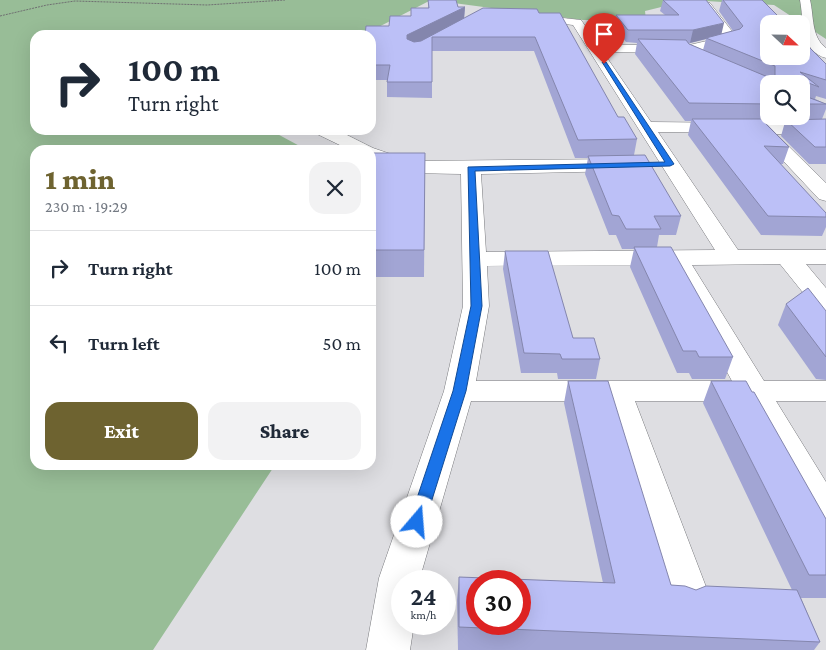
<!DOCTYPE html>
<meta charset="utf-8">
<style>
:root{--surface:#fff;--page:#f2f2f3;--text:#1f2937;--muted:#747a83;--line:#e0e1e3;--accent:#6e6330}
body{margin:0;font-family:"Crimson Pro",serif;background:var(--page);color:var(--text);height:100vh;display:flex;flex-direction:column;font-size:19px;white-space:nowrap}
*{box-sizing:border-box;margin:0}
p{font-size:16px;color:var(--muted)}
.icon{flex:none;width:28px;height:28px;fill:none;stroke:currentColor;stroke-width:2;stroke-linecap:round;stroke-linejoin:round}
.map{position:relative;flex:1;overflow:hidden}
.drawer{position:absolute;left:30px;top:145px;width:346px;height:325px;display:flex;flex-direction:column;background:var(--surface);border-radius:15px;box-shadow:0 5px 20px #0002}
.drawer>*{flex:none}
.hud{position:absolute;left:30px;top:30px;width:346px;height:105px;border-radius:15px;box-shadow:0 5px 20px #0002;background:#fff;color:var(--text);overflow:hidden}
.needle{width:32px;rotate:112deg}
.tools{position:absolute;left:760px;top:15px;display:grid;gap:10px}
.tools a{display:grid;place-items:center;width:50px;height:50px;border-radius:10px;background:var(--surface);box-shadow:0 5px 20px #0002;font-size:25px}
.speed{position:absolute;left:391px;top:570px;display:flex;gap:10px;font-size:25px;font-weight:700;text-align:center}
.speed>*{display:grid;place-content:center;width:65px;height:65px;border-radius:50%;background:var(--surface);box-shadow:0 5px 20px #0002;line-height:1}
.speed small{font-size:12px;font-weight:400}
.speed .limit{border:8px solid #d22;background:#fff;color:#111}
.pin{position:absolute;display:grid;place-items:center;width:42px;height:42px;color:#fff;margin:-51px -21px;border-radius:50% 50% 50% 0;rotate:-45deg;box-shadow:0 0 5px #0007}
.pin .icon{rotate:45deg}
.me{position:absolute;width:55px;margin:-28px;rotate:18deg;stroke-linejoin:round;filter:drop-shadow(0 0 4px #0008)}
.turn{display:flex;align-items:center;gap:18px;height:105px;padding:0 15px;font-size:22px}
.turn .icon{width:65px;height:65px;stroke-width:2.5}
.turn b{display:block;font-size:35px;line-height:42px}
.round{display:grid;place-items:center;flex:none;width:52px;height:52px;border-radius:15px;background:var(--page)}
.summary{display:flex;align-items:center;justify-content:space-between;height:85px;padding:0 15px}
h1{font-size:30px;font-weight:800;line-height:38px;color:var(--accent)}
.cta{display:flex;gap:10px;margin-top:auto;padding:10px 15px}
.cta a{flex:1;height:58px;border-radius:15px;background:var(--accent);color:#fff;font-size:20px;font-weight:800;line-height:58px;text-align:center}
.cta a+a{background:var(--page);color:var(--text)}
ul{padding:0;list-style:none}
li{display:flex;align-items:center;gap:15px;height:75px;padding:0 15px;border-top:1px solid var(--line)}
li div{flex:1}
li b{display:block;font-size:19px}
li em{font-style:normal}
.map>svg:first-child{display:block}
</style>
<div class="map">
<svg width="826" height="650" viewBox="0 0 826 650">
<rect width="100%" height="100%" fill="#dedee2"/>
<path fill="#98bd97" d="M0 0H826V39L774 5 690 0 645 11 646 20H583L431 0 363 35H35V130H270L307 150H35V465H275L153 650H0Z"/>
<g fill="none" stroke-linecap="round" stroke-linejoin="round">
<defs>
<g id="minor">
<path d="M800 0H810C814 16 811 37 826 48V58C800 51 804 21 800 0Z"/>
<path d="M706 2 710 3 738 39 736 42 697 52 769 84V95L684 54 685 46 724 37 701 5Z"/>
<path d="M527 14 581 20 598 44 679 46 681 49 674 53 603 52 651 122 826 124V134H776L826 183V201L819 199 757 133 658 132 738 250H826V264H806L826 288V312L817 310 780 264 692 265 764 381H826V401H776L826 482V529L813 525 744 401H635L708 592 702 605 687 611 672 605 666 592 604 401H471L419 581H402V624H414L410 650H366L379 578 444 391 463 306 461 174 409 173 371 159V150H350L317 134 314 130H337L373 148 411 161 624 159 631 161 634 165 631 169 624 171 481 174 486 252 715 250 573 25 523 19V15ZM668 265 732 381H476L489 306 487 266Z"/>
</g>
</defs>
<use href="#minor" stroke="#78797d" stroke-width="1"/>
<path stroke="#6f6f71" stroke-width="1" stroke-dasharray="2 1" stroke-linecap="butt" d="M0 16 47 5 75 1 207 5 285 0"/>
<use href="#minor" fill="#fff" fill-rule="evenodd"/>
</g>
<g fill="#a2a5d4" fill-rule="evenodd">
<path d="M428 0H456L458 7H465L464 18 539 13 618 117 637 139 634 155 681 216 676 235H659L657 247 733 357 725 379H692L689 373H677L630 267 634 249H622L616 235H609L585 174 588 158H575L534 51H432V98L387 97V80H371V35L389 26 428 8Z"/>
<path d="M663 0H706L721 34 733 31 719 11 722 0H762L826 64V99L816 96 815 99 826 104V109L822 119H826V164H809L781 136 785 122 764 121 789 147 783 164H780L826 213V227L822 236 761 235 688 135 691 121H685L635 54 637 43 626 42 614 27 616 15H665L660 11ZM706 39 703 50 688 43H690ZM769 84H801V116H769Z"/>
<path d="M425 153 424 277H371V160Z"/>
<path d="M505 251 573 338 600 359 596 379H558L557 373H521L503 269Z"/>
<path d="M786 304 826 311V380L816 379 778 325Z"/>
<path d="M568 381 671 585 696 590H792L703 403 711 381 826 519V598H801L820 642 814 650H458L457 600 459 577 603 583 564 403Z"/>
</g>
<g fill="#8486ad">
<path d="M465 7 464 19 407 49V35Z"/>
<path d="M724 23 721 36 706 38V39L690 43 693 30Z"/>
</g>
<g fill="#bcc0f7" stroke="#8486ad" fill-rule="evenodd">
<path d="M428 0H456L458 7H465L407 35V39L414 42 421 41 483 8 537 9 539 13H560L618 117H624L637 139 578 140 535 37H432V82H387L390 65H371V35H365L366 26H389L390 16H411V8H429Z"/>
<path d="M663 0H706L724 23 693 30H628L616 15H679Z"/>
<path d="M723 0H762L786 24H769V56H801V39L826 64V80L800 72 819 87 806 82 805 96 826 104H801V84H769V104L689 103 638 39 686 40 689 44 775 80V66L706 38 740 29 743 26Z"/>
<path d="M692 119H761L789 147 764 146 826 213V217L768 216Z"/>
<path d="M826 119V147H815L786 120Z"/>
<path d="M372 153H425L424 250H371V160Z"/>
<path d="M645 155 681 216H654L661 229H626L619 216 612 215 588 156Z"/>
<path d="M634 247H671L733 357H699L696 351H683Z"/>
<path d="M505 251H548L573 338H594L600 359H562L560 354 524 353Z"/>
<path d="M808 288 826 311V357L786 304Z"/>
<path d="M568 381H608L671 585 685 586 696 590 706 586 797 590 820 642 459 627V577L615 583ZM478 581H520V624H478Z"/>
<path d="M711 381H746L752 392H754L826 519V575H809Z"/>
</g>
<path fill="#1a73e8" stroke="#114b97" d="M602 62H606L674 164 670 166 475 171 482 306 466 391 425 522 423 526 417 528 411 526 409 522 453 391 471 306 468 167 665 162Z"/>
</svg>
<div class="tools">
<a><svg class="needle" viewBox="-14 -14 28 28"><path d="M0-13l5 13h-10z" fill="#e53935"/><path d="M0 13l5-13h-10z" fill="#747a83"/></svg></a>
<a><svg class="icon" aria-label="search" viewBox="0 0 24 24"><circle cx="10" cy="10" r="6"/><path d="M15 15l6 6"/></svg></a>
</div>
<div class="speed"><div>24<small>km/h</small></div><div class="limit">30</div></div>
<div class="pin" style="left:604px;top:64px;background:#d93025"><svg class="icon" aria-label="arrive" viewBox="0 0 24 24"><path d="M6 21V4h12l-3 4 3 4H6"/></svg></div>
<svg class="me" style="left:417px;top:522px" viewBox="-20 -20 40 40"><circle r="19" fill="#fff"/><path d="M0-13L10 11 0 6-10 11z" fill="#1a73e8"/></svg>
<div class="hud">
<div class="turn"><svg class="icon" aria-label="right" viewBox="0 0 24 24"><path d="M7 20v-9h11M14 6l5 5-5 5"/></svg><div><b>100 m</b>Turn right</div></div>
</div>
<section class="drawer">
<div class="summary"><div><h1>1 min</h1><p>230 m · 19:29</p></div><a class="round"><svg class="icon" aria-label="close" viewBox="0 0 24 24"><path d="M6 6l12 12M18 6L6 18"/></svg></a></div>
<ul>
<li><svg class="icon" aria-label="right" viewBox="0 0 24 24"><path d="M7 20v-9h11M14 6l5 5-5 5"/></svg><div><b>Turn right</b></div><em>100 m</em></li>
<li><svg class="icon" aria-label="left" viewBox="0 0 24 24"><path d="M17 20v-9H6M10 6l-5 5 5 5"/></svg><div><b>Turn left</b></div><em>50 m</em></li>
</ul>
<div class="cta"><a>Exit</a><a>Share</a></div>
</section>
</div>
